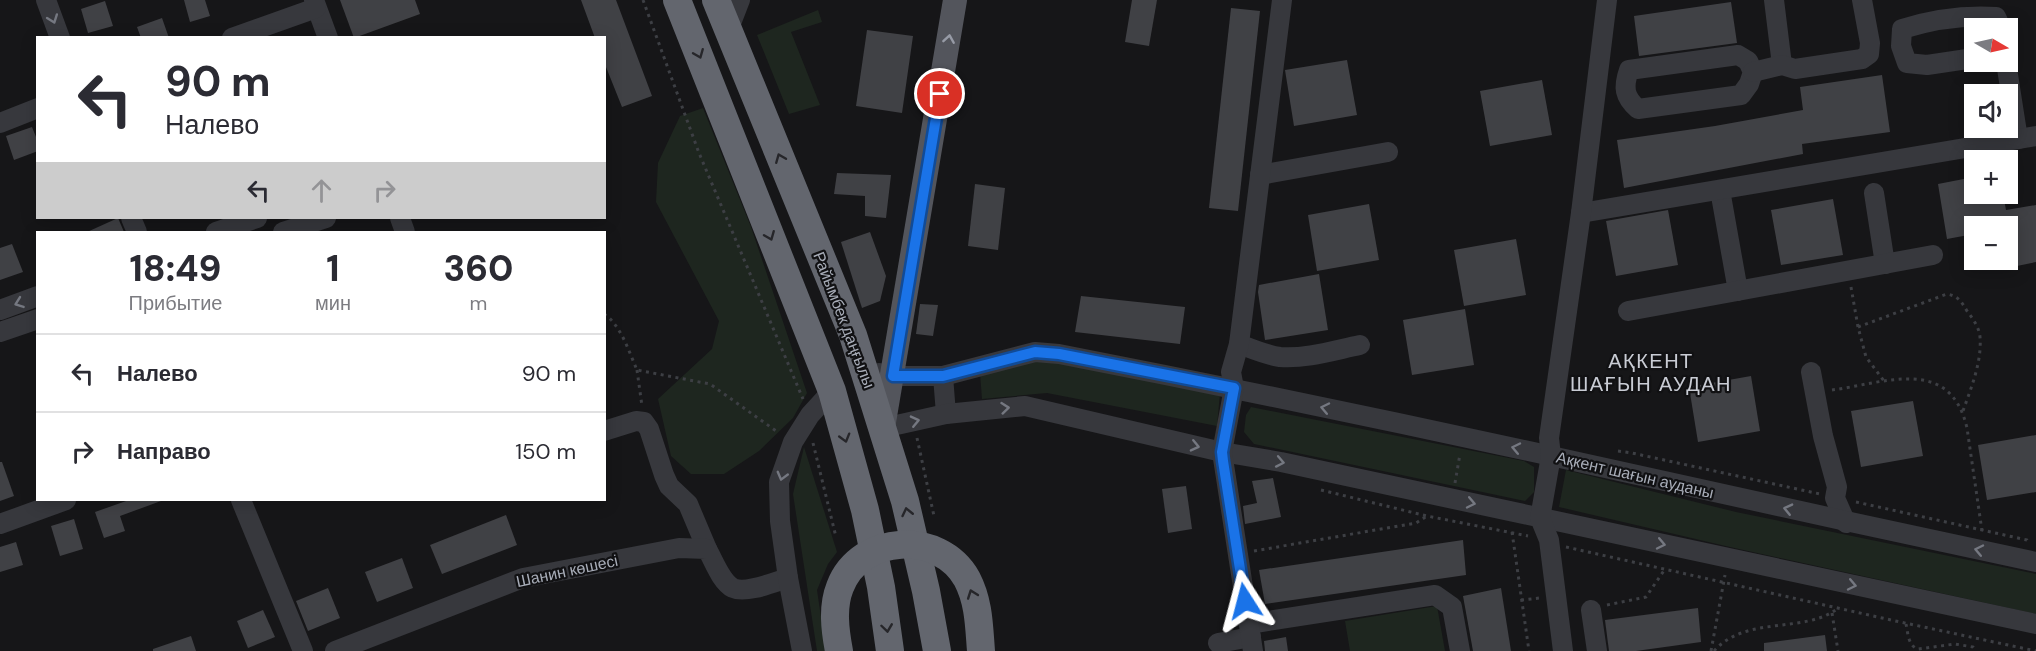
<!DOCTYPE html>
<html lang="ru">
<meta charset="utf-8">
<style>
:root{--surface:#fff;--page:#f7f7f7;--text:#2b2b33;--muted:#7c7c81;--line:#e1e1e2}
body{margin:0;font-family:"DM Sans",sans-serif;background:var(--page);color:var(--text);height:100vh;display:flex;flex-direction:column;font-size:22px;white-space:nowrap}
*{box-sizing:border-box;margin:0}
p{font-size:20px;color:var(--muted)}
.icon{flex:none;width:33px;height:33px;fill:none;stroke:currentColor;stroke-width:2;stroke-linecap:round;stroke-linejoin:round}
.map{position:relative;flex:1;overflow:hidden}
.sheet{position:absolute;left:36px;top:231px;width:570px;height:270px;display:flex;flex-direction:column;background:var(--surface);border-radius:0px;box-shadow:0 3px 15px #0003}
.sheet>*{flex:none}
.banner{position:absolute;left:36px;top:36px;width:570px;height:183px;border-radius:0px;box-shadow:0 3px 15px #0003;background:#fff;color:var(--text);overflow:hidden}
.needle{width:39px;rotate:99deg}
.fabs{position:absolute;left:1964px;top:18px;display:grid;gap:12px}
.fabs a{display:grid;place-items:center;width:54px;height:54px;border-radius:0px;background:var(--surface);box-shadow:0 3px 15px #0003;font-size:30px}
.pin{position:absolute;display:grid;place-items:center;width:51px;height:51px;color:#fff;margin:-26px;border:3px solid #fff;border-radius:50%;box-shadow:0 2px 6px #0007}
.me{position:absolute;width:66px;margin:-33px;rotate:351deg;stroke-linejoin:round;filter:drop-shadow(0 0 4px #0008)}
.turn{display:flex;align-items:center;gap:21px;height:126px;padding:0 30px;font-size:27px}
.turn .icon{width:78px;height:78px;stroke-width:2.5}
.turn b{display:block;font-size:42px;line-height:51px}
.lanes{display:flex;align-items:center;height:57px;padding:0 30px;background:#0003;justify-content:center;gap:30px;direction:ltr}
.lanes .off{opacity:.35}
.eta{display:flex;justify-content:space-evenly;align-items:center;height:102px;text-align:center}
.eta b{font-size:36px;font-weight:800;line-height:42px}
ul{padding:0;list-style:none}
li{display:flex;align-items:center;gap:18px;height:78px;padding:0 30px;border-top:2px solid var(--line)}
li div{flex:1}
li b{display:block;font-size:22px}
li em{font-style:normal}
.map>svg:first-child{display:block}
</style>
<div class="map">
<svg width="2036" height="651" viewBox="0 0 2036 651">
<rect width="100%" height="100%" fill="#161618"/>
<g fill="#1e261f">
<path d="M818 10 822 22 791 32 820 105 789 114 757 35Z"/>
<path d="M703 108 751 227 807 393 793 418 759 451 724 474H691L671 456 658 399 712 349 719 321 656 202 658 163 680 116Z"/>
<path d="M1041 358 1220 393 1217 426 1047 393 982 399 980 373Z"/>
<path d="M1251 407 1524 461 1534 467V492L1525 501 1254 444 1244 432 1246 415Z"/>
<path d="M804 447 837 552 828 564 817 590 826 651H817L793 494Z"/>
<path d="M1566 470 1736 512 2036 574V614L1730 547 1559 507Z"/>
<path d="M1437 606 1445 651H1350L1345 621Z"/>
</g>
<g fill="#404145">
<path d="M184 0H205L210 16 190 22Z"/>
<path d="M340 0H415L420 14 354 38Z"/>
<path d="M581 0H616L652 96 622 107 604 62V38H595Z"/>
<path d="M1132 0H1157L1149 46 1125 42Z"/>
<path d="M105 1 113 26 88 33 81 9Z"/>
<path d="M1731 2 1737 43 1639 56 1634 16Z"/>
<path d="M1231 8 1260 11 1238 211 1209 208Z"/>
<path d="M162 18 169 38H141L137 27Z"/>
<path d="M867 30 913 36 902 113 856 106Z"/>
<path d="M1347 60 1357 115 1294 126 1285 70Z"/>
<path d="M1882 75 1890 132 1802 144 1803 154 1624 188 1617 140 1715 126 1803 110 1800 87Z"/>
<path d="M1542 80 1552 135 1490 146 1480 91Z"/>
<path d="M32 127 38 142V151L14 160 6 136Z"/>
<path d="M837 173 891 175 886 218 865 216V196L834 194Z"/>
<path d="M1974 177V194H2003L2006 210 2036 205V262L2017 266 2010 228 2007 229V226H1974V234L1947 239 1938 184Z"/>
<path d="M975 184 1005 188 998 250 968 246Z"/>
<path d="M1833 199 1843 255 1781 265 1771 210Z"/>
<path d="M1369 204 1379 260 1317 271 1308 215Z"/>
<path d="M1668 210 1678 265 1616 276 1606 221Z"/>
<path d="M118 218 124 232H87Z"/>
<path d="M870 232 886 276 880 301 862 308 841 242Z"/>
<path d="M1516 239 1526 295 1464 306 1454 250Z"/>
<path d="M12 244 23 272 0 280V248Z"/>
<path d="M1319 274 1328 330 1265 340 1258 292 1259 285Z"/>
<path d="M1081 296 1185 307 1180 344 1075 332Z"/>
<path d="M920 304 938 305 933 336 916 334Z"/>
<path d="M1465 309 1474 365 1412 375 1403 320Z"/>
<path d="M1751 376 1760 431 1698 442 1689 387Z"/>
<path d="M1913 401 1923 456 1861 467 1851 411Z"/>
<path d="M2036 435V492L1987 500 1978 445Z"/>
<path d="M0 462H2L14 496 0 501Z"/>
<path d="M1273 478 1281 517 1245 524 1243 506 1257 503 1252 481Z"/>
<path d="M1186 486 1192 529 1168 533 1162 489Z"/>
<path d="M129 500H161V501L120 516 125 531 104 538 95 512Z"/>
<path d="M506 515 517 545 442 574 430 545Z"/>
<path d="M74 519 83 549 60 556 51 526Z"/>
<path d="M1463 540 1466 575 1265 604 1259 570Z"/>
<path d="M16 542 23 565 0 572V547Z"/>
<path d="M402 558 413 588 377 602 365 572Z"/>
<path d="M328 588 340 618 308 631 296 601Z"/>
<path d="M1501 588 1511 651H1473L1463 596Z"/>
<path d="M1698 608 1701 642 1636 651H1609L1605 620Z"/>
<path d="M263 610 275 637 248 648 237 621Z"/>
<path d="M1825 635 1827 651H1764V643Z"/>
<path d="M191 636 196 651H153V649Z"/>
<path d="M1286 637 1288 651H1265L1264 641Z"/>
</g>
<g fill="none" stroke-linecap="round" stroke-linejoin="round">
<g stroke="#3d3f44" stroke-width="3" stroke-dasharray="3 4.5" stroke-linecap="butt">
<path d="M643 0 699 153 803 399"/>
<path d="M1851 287 1858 327 1866 357 1884 381"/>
<path d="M604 314C621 325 629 352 637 370L710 384 779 433"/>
<path d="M1858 327 1947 294C1958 296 1961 301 1967 311 1973 319 1979 327 1980 337 1982 362 1971 388 1963 411"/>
<path d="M637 370 642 406"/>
<path d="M1832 390C1885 383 1950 355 1967 428L1982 531"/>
<path d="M917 438 934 516"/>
<path d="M813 443 836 537"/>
<path d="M1618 451 1632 453 1820 494"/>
<path d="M1455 483 1460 454"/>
<path d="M1321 490 1427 516 1528 536"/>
<path d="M1856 502 2027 540 2029 543"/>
<path d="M1512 532 1529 651"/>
<path d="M1566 547 1891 620 2036 651"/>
<path d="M1254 551 1416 523 1427 516"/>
<path d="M1521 600 1540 598"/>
<path d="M1607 605 1646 597 1665 569"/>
<path d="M1832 613 1838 651"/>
<path d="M1906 624C1908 633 1908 646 1918 649L1955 644 1973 647 1976 651"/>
<path d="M1711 651 1725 575"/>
<path d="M1714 651C1746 615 1803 634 1837 609"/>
</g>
<g stroke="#37383d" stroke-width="20">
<path d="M46 0 60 38"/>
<path d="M314 0 328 38"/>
<path d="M1774 0 1782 65"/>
<path d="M728 31 740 0"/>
<path d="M232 38 316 8"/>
<path d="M1738 55 1748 61 1753 72 1749 84 1741 95 1638 109C1624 97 1623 87 1629 70Z"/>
<path d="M1974 58 1927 65 1907 63 1901 46 1902 29C1931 20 1965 15 1996 17L2001 28"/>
<path d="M2006 62 2018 139"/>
<path d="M1753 72 1782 65 1795 69 1862 59 1869 54 1870 43 1862 0"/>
<path d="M0 123 38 108"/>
<path d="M1260 175 1388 152"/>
<path d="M1720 190 1738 291"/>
<path d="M1874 193 1885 264"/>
<path d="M1581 213 2036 136"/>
<path d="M131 218 137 232"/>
<path d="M400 218 405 232"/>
<path d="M216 232 257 218"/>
<path d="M283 232 326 218"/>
<path d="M0 310 38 296"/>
<path d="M1628 311 1933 255"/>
<path d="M0 332 38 319"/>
<path d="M1239 344C1252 349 1266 355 1280 357 1306 359 1335 350 1360 345"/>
<path d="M1811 372 1823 436 1837 487 1835 498 1846 523"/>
<path d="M879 373 893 376H943L1035 352 1059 354C1223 386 1387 420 1551 456 1713 491 1874 528 2036 562"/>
<path d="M943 376 946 414"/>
<path d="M883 428 946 414 1025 406 1222 452 1281 462 2036 624"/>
<path d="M604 431 636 421 644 422 649 429 664 475 669 486 688 504 707 549"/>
<path d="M241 500 303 651"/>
<path d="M0 524 66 500"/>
<path d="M1591 610 1597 651"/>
<path d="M1249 624 1435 595 1452 607 1460 651"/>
<path d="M1218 643 1251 637"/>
<path d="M335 651 523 578 679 548 707 549C714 561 721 582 733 588 746 594 775 582 788 578"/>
<path d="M802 651 788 578 780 521 779 482 793 442 810 415 832 391"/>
<path d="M1253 651 1222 452 1234 388 1231 372 1239 344 1282 0"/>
<path d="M1563 651 1549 540 1540 518 1551 456 1549 438 1581 213 1607 0"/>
</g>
<path stroke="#53555c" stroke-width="24" d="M883 428 955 0"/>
<g stroke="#63666e" stroke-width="28">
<path d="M677 0 832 391 865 510 881 587 890 651"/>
<path d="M716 0 853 335 905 501 926 591 937 651"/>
</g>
<path stroke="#63666e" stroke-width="28" d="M839 651C835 630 832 607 840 587 860 534 940 530 967 579 979 602 979 626 981 651"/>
</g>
<defs><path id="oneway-chevron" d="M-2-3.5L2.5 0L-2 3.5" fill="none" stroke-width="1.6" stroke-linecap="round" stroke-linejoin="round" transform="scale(1.5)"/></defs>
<g stroke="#757881">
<use href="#oneway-chevron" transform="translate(53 19) rotate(70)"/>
<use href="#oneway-chevron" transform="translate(19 303) rotate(160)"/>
<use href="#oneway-chevron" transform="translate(1005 408) rotate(-6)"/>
<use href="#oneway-chevron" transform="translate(1325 408) rotate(-168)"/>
<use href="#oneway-chevron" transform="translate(915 421) rotate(-13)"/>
<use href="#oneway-chevron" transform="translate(1195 446) rotate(13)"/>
<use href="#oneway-chevron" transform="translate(1516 448) rotate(-168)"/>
<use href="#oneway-chevron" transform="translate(1280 462) rotate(11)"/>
<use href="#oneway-chevron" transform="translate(782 476) rotate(105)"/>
<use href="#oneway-chevron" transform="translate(1471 503) rotate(12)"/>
<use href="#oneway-chevron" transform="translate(1788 509) rotate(-167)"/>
<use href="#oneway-chevron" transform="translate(1661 544) rotate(12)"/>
<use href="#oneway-chevron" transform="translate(1979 550) rotate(-168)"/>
<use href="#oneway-chevron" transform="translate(1852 585) rotate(12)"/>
</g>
<use stroke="#979ba6" href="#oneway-chevron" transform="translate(949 39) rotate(-81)"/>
<g stroke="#26262a">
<use href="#oneway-chevron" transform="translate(699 54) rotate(68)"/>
<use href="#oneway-chevron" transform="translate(780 158) rotate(-112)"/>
<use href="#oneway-chevron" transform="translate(770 236) rotate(68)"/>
<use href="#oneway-chevron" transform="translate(845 438) rotate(74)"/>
<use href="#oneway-chevron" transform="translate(907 512) rotate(-103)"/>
<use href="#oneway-chevron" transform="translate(972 594) rotate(-110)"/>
<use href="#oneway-chevron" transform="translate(887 628) rotate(82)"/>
</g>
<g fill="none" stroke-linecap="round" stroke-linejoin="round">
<defs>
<path id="route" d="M940 94 893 376H943L1035 352 1059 354 1234 388 1222 452 1223 461 1245 601"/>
</defs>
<use href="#route" stroke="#114b97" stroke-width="15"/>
<use href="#route" stroke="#1a73e8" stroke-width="10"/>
</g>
<g text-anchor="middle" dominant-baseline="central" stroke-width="4.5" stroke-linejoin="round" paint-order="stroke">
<g font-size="16" fill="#a8adb8" stroke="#111113">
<text transform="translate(844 320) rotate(69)">Райымбек даңғылы</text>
<text transform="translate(1635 475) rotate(13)">Ақкент шағын ауданы</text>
<text transform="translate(567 571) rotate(-12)">Шанин көшесі</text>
</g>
<g font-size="20" letter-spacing="1.5" fill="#c9ccd4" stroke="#111113">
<text x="1651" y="361">АҚКЕНТ<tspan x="1651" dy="23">ШАҒЫН АУДАН</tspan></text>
</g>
</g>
</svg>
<div class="fabs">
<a><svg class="needle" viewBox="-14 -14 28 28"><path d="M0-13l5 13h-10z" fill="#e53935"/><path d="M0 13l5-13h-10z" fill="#7c7c81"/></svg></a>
<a><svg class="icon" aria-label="sound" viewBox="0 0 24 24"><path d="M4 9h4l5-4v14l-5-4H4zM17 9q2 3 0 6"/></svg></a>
<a>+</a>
<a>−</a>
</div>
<div class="pin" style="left:940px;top:94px;background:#d93025"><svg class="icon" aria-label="arrive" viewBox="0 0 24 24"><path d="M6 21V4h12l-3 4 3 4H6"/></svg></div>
<svg class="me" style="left:1245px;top:601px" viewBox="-20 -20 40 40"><path d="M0-17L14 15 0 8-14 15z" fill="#1a73e8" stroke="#fff" stroke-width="4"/></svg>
<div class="banner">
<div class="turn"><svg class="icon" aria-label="left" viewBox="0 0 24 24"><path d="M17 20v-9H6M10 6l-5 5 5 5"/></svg><div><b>90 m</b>Налево</div></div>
<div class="lanes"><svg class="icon" aria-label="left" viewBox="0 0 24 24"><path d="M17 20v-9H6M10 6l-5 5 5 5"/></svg><svg class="icon off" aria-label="ahead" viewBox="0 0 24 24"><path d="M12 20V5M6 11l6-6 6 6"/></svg><svg class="icon off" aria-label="right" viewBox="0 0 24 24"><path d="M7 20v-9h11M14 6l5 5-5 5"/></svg></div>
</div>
<section class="sheet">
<div class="eta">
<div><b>18:49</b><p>Прибытие</p></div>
<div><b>1</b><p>мин</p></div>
<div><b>360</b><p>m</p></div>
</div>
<ul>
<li><svg class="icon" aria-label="left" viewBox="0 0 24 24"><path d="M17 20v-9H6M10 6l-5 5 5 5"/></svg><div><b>Налево</b></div><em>90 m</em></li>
<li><svg class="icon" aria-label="right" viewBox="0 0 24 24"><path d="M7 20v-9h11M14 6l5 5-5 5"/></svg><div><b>Направо</b></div><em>150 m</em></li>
</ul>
</section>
</div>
